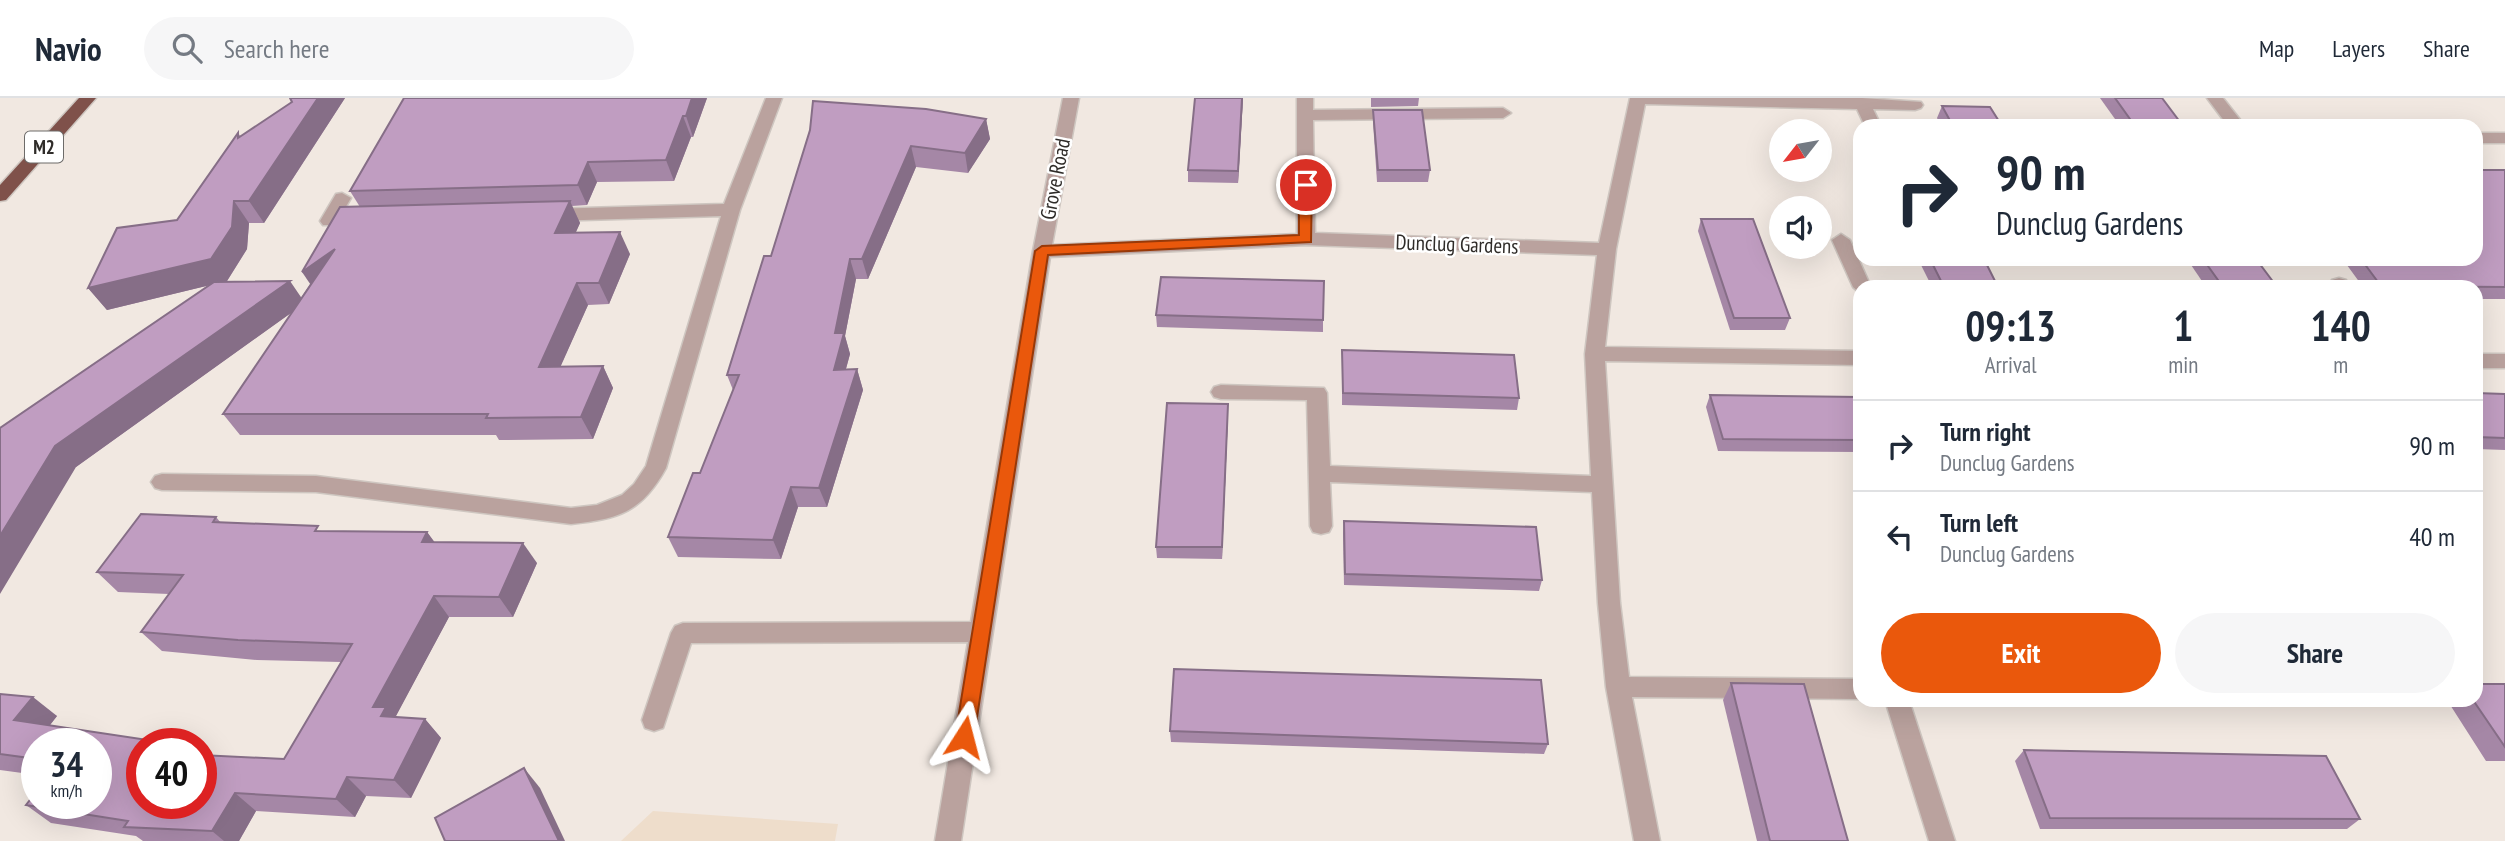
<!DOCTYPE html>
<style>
:root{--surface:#fff;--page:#f6f6f7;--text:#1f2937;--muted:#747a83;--line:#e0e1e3;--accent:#ea580c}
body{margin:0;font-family:"PT Sans Narrow",sans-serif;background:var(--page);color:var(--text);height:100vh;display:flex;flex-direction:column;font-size:26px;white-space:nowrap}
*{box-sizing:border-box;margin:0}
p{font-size:23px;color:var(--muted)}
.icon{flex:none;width:38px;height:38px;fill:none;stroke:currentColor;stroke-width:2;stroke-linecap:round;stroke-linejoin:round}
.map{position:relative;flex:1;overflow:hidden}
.drawer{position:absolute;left:1853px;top:182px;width:630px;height:427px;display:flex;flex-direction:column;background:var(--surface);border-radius:21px;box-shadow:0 7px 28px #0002}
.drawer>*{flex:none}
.hud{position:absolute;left:1853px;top:21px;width:630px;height:147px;border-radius:21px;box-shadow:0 7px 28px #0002;background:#fff;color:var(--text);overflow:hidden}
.needle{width:46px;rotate:239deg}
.controls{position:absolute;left:1769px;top:21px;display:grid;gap:14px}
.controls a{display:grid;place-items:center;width:63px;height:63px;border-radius:50%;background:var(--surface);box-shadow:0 7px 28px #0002;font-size:35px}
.speed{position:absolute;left:21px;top:630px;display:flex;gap:14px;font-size:35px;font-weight:700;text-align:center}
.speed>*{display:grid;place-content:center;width:91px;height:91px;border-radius:50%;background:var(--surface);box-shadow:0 7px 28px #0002;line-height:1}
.speed small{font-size:18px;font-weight:400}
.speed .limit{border:10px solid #d22;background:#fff;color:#111}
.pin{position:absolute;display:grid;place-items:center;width:60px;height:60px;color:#fff;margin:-30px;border:4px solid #fff;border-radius:50%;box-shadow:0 2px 7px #0007}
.me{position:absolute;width:77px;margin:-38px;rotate:9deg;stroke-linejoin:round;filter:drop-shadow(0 0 5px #0008)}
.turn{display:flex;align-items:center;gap:24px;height:147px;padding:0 28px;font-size:32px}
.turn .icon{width:91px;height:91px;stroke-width:2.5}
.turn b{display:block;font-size:49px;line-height:60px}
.eta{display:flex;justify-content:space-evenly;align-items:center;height:119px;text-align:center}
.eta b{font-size:42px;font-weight:700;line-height:49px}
.cta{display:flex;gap:14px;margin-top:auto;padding:14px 28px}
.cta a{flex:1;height:80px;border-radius:42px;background:var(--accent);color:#fff;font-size:28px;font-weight:700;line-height:80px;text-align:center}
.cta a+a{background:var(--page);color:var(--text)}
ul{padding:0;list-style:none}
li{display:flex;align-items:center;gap:21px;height:91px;padding:0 28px;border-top:2px solid var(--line)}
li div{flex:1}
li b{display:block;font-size:26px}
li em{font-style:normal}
header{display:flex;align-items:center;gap:42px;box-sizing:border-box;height:98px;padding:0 35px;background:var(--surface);border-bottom:2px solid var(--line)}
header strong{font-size:33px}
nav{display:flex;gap:38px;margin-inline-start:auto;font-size:24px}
.search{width:490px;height:63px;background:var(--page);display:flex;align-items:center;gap:18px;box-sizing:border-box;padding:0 24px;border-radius:38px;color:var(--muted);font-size:26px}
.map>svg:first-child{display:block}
</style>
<header>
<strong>Navio</strong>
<div class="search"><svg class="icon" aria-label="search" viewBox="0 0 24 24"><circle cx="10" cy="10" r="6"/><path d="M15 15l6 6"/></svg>Search here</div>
<nav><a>Map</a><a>Layers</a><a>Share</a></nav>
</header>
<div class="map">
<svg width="2505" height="743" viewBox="0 0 2505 743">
<rect width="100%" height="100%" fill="#f1e8e1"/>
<path fill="#eeddcb" d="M653 713 794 723 838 726 835 743H621Z"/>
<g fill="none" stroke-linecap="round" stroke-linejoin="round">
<defs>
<g id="minor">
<path d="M766 0H782L740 112 666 370C642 414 619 421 571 426L316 394 162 392 155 390 151 384 155 378 162 376 316 378 571 410 597 407 622 397 634 386 646 368 721 118 549 123 540 117 549 111 724 106Z"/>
<path d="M1063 0H1079L1052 147 1297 136V0H1313V12L1503 10 1511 15 1503 20 1313 22 1315 135 1599 145 1630 0H1862L1921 4 1923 7 1921 10 1915 12 1873 11 1881 28H1865L1857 11 1645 6 1616 151 1605 249 1860 253V267L1605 263 1620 505 1629 579 1860 581V601L1632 599 1660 743H1634L1606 589 1598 505 1592 394 1330 384 1332 428 1329 434 1321 436 1313 434 1310 428 1307 302 1221 301 1214 299 1211 294 1214 289 1221 287 1324 290 1327 295 1330 368 1591 378 1585 256 1597 157 1306 147 1050 159 961 743H935L968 544 691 545 663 630 654 633 645 630 642 622 671 535 675 528 683 525 971 524 1033 153Z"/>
<path d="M2207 0H2223L2245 28H2228Z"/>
<rect x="2476" y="35" width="29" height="10"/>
<path d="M342 95 351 100 341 117 366 119 369 123 366 127H323L320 123 336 96Z"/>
<path d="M1841 136 1850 142 1871 189H1860V195L1853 189 1832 142Z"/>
<path d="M2339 180 2346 182 2351 189H2332L2330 186 2332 182Z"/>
<rect x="2476" y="256" width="29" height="14"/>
<path d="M1885 602H1909L1955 743H1929Z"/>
</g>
<path id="highway" d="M79 0H96L6 102 0 103V87Z"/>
</defs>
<use href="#minor" stroke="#cec6c0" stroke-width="3"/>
<use href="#highway" stroke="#cec6c0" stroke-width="3"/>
<use href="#minor" fill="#baa29e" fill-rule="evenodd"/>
<use href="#highway" fill="#7f514a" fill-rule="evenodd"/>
</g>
<g fill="#a587a6">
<path d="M290 0H345L264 125H249L247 151 227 183 220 184 301 200 360 109 350 93 707 0 693 39H691L674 83 597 84 587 107 572 108 580 125 575 135 630 156 609 206 588 207 560 269 603 268 613 290 593 341 499 342 496 337H240L223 316 292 214 76 369 0 330 210 187 107 212 88 190 177 122 238 35 241 39 292 4Z"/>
<path d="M1243 0 1238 85 1188 84V72Z"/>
<path d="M1371 0H1419L1418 8 1371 9Z"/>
<path d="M2100 0H2162L2183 28H2120Z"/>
<path d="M1942 8 2002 28H1941L1937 20Z"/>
<path d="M926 11 986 21 990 41 968 75 916 69 868 181H856L845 238 850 256 846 271H857L863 292 827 409H798L781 461 678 459 668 439 700 375 733 292 727 277 771 158Z"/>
<path d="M1373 12 1430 72 1428 84H1377L1373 24Z"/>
<path d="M2505 72V201H2476V189H2363L2344 163 2346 161H2476Z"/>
<path d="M1701 121 1790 220 1785 232H1730L1698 133Z"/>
<path d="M1918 161H1984L1998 189H1932Z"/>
<path d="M2187 161H2256L2277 189H2206Z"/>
<path d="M1156 217 1323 222V234L1157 229Z"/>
<path d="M1342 252 1519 300 1517 312 1342 307Z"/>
<path d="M2476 295 2505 296V352L2476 351Z"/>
<path d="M1710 297 1860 299V354L1718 353 1706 309Z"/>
<path d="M1228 318 1222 461 1157 460 1156 449Z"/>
<path d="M216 419 221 425 322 433 427 434 434 444 537 465 513 519H449L395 619 425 621 441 640 411 700 366 698 355 719 256 713 239 743H143L136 738 51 725 26 707 96 646H37V677L0 672V596L57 618 50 627 161 644 163 646H142V705L284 661 341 564 257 562 162 553 141 534 169 496 118 494 97 474Z"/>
<path d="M1344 423 1542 482 1539 493 1344 487 1343 435Z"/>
<path d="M1731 585 1848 743H1757L1723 602Z"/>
<path d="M2505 586V663H2486L2447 602H2476Z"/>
<path d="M1170 633 1548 646 1544 656 1171 644Z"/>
<path d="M2024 652 2360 721 2347 731H2040L2015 663Z"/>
</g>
<g fill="#866e87">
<path d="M318 0H345L264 125 249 103Z"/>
<path d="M692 0H707L693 39 686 18Z"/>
<path d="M1242 0H1243L1238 85V73Z"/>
<path d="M683 18 691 39 674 83 666 62Z"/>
<path d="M986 21 990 41 968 75 965 55Z"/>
<path d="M911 48 916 69 868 181 862 161Z"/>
<path d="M588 64 597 84 587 107 578 87Z"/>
<path d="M234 103 249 125 247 151 227 183 107 212 88 190Z"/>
<path d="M570 103 580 125 566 157 555 135Z"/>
<path d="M620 134 630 156 609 206 599 185Z"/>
<path d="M335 151 317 196 302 174Z"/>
<path d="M850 161 856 181 845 238 850 256 840 292 834 272 835 235Z"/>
<path d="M290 183 305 205 76 369 0 496V438L55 348Z"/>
<path d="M577 185 588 207 551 290 539 269Z"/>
<path d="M603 268 613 290 593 341 581 319Z"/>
<path d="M857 271 863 292 827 409 819 390Z"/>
<path d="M1228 306V318L1222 461V449Z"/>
<path d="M791 389 798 409 781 461 773 442Z"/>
<path d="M427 434 442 454 422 444Z"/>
<path d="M523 445 537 465 513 519 499 499Z"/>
<path d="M434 498 449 519 395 620 398 638 373 609Z"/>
<path d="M33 599 57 618 39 641 14 622Z"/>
<path d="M425 621 441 640 411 700 394 682Z"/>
<path d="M524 670 540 690 565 743H559Z"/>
<path d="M347 679 366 698 355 719 336 701Z"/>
<path d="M235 695 256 713 239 743H224L212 733Z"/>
</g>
<g fill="#c09dc1" stroke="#866e87" stroke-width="2">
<path d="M290 0H318L249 103H234L232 129 211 161 88 190 117 130 177 122 238 35V40L292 4Z"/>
<path d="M404 0H692L686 18H683L666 62 588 64 578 87 350 93Z"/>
<path d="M1195 0H1242L1238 73 1188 72Z"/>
<path d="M2115 0H2162L2183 28H2135Z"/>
<path d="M813 3 926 11 986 21 965 55 911 48 862 161H850L835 235H844L834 272 857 271 819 390 791 389 773 442 668 439 693 375H700L739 277H727L764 158H771L810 32Z"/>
<path d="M1942 8 1990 9 2002 28H1953Z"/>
<path d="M1373 12H1422L1430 72H1378Z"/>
<path d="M2476 72H2505V189L2381 188 2361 161H2476Z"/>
<path d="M570 103 555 135 620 134 599 185H577L539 269 603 268 581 319 486 320 488 316H223L335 151 302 174 340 109Z"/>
<path d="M1701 121H1753L1790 220H1734Z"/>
<path d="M1930 161H1984L1998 189H1944Z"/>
<path d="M2203 161H2256L2277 189H2223Z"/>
<path d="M1161 179 1324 183 1323 222 1156 217Z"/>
<path d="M290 183 55 348 0 438V330L214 184Z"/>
<path d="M1342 252 1514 257 1519 300 1343 295Z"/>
<path d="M2476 295 2505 296V340L2476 339Z"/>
<path d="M1710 297 1860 299V342L1723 341Z"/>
<path d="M1167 305 1228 306 1222 449H1156Z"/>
<path d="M141 416 216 419 213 424 318 428 315 433 427 434 422 444 523 445 499 499 434 498 373 609H386L381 618 425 621 394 682 347 679 336 701 235 695 212 733 124 729 128 723 26 707 37 693V705H96V646H37V661L0 656V596L33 599 14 622 161 644 160 646H142V705H201V657L284 661 352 546 238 542 141 534 183 477 97 474Z"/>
<path d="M1344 423 1536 429 1542 482 1345 476Z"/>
<path d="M1174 571 1541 582 1548 646 1170 633Z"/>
<path d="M1731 585 1804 586 1848 743H1770Z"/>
<path d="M2476 586H2505V649L2473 602H2476Z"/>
<path d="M2024 652 2326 658 2360 721 2050 720Z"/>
<path d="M524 670 559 743H445L435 720Z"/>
</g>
<path fill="#ea580c" stroke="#983908" stroke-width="2" d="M1306 83 1312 87 1311 144 1048 157 974 639 971 644 964 647 958 644 955 639 1035 153 1042 148 1299 137V87Z"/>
<g text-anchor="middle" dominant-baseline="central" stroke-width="5" stroke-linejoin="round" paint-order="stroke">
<rect fill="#fff" stroke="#6d6b69" stroke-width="2" x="25" y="33.5" width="38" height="31" rx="5"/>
<g font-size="19" font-weight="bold" fill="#2f2c29">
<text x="44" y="49">M2</text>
</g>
<g font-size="21" fill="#2f2c29" stroke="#fff">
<text transform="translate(1055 81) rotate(-79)">Grove Road</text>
<text transform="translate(1457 146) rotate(2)">Dunclug Gardens</text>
</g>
</g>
</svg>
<div class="controls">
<a><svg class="needle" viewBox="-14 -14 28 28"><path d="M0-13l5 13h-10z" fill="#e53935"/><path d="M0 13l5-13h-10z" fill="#747a83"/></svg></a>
<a><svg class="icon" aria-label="sound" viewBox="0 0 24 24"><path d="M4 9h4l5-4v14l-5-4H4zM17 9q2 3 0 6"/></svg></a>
</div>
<div class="speed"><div>34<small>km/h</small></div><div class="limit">40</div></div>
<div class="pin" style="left:1306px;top:87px;background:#d93025"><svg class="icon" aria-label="arrive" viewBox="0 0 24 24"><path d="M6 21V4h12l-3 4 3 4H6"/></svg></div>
<svg class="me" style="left:964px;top:639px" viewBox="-20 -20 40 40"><path d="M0-17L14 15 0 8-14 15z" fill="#ea580c" stroke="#fff" stroke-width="4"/></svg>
<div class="hud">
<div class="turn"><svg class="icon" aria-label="right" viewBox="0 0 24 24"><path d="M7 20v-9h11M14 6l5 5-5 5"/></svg><div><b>90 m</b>Dunclug Gardens</div></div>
</div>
<section class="drawer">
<div class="eta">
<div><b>09:13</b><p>Arrival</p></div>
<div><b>1</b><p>min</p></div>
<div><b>140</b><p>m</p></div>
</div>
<ul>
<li><svg class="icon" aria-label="right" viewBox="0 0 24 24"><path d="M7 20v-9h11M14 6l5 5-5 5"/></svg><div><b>Turn right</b><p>Dunclug Gardens</p></div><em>90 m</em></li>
<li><svg class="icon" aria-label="left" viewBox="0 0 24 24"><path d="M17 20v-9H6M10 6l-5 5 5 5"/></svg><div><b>Turn left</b><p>Dunclug Gardens</p></div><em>40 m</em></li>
</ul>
<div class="cta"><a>Exit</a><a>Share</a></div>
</section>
</div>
